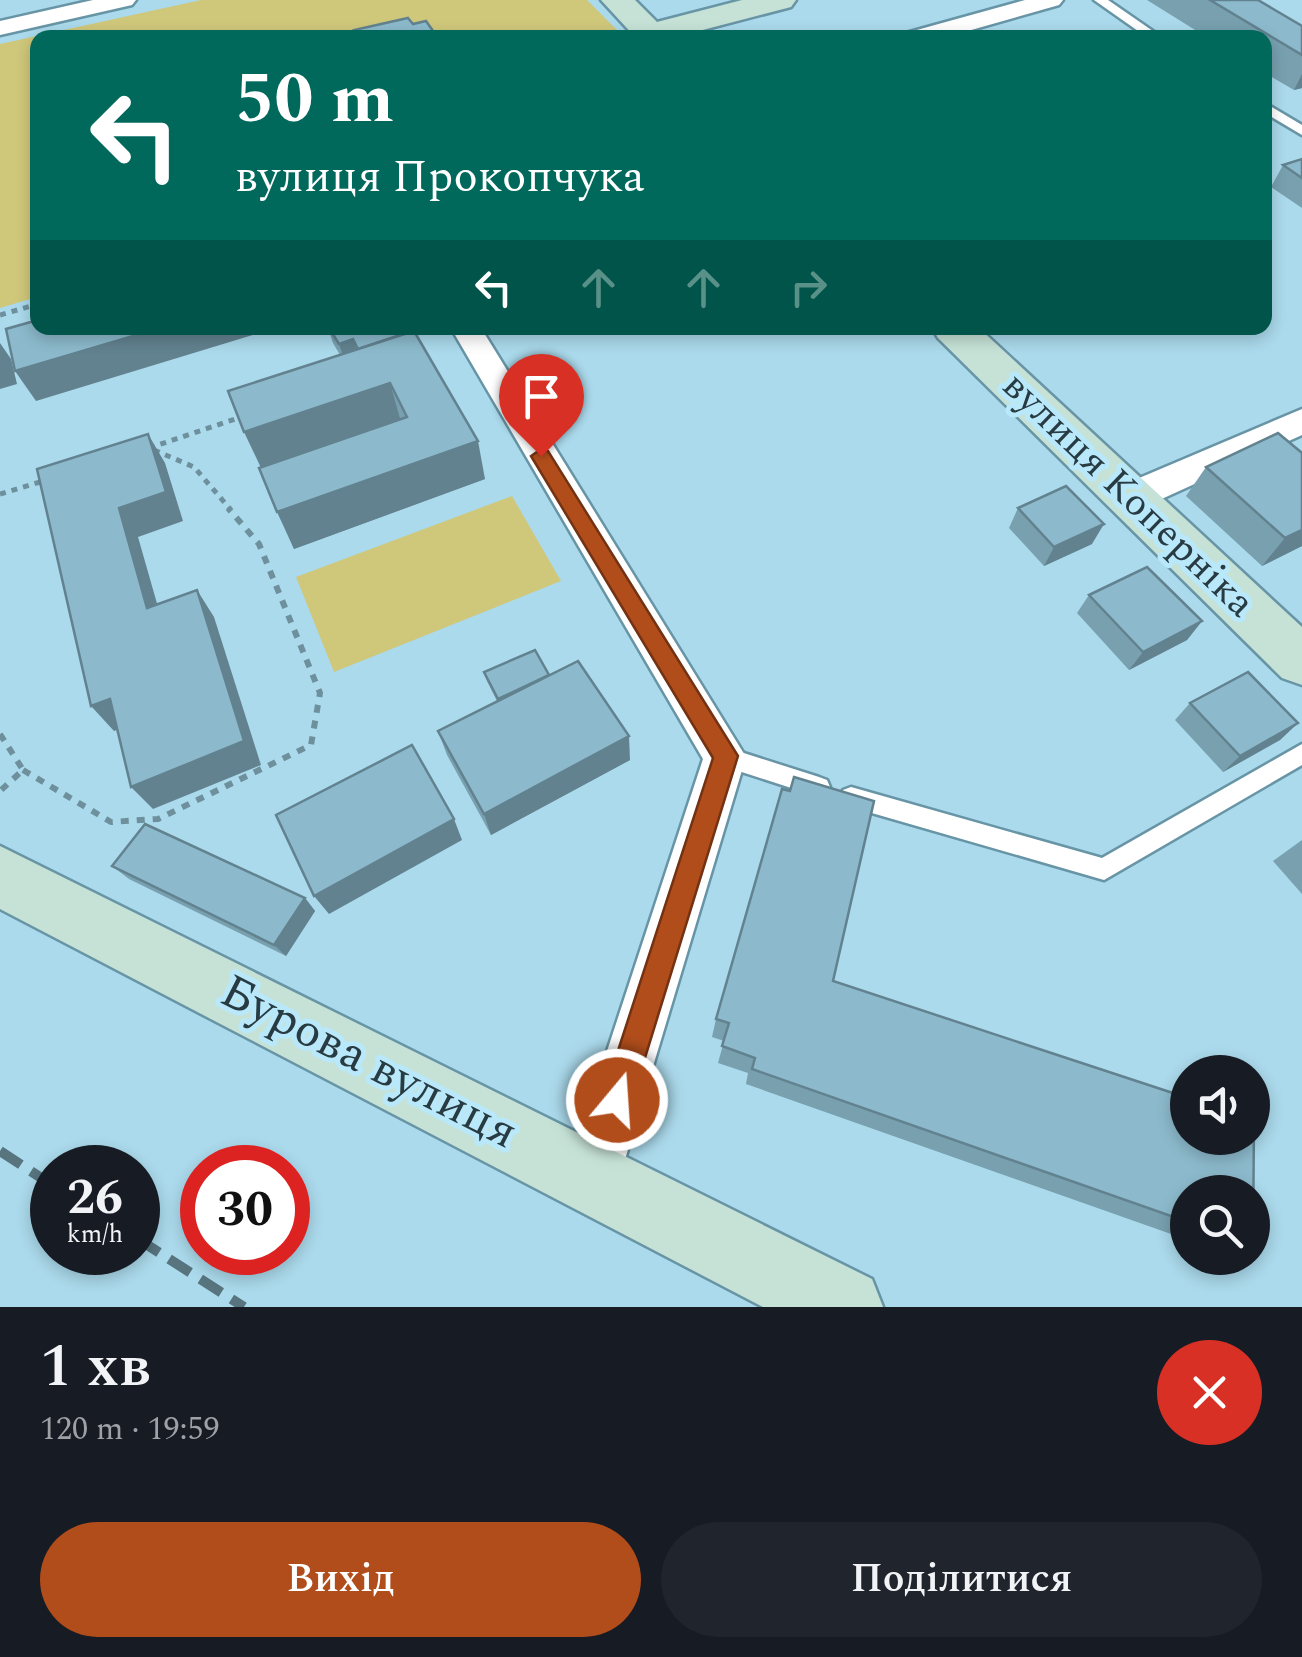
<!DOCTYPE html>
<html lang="uk">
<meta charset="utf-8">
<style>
:root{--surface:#171b24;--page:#20242c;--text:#f1f3f6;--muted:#9ea1a6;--accent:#b14d1b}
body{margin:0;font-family:Spectral,serif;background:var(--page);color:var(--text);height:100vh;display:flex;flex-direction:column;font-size:38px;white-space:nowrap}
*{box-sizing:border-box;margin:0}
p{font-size:32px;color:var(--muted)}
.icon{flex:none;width:55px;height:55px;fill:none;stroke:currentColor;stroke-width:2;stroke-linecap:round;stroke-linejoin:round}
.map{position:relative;height:1307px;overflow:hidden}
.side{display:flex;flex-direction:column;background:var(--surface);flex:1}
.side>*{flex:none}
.guide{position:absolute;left:30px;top:30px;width:1242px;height:305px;border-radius:20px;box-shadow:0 5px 15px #0003;background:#00695c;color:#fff;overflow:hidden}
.controls{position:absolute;left:1170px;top:1055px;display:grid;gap:20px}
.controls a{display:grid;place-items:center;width:100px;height:100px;border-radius:50%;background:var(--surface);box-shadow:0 5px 15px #0003;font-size:50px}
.speed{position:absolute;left:30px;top:1145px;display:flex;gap:20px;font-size:50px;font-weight:700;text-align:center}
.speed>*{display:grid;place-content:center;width:130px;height:130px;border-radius:50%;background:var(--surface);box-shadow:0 5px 15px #0003;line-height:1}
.speed small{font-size:25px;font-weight:400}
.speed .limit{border:15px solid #d22;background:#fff;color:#111}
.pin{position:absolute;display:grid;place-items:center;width:85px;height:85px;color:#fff;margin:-102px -42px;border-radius:50% 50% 50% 0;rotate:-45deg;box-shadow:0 0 10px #0007}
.pin .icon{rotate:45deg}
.me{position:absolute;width:110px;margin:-55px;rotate:18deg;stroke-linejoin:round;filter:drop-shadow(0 0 8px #0008)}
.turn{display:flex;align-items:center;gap:35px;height:210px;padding:0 40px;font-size:45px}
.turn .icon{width:130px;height:130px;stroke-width:2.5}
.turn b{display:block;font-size:70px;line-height:85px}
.lanes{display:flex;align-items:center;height:95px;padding:0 40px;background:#0003;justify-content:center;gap:50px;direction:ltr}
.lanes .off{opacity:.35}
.round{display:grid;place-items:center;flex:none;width:105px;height:105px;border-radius:52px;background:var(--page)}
.summary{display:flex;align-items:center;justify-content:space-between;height:170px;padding:0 40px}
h1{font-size:60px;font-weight:600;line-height:75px}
.cta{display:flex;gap:20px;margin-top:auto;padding:20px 40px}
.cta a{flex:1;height:115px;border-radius:60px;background:var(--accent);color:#fff;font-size:40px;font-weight:600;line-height:115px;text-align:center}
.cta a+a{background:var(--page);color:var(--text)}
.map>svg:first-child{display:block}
</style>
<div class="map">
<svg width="1302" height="1307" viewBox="0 0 1302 1307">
<rect width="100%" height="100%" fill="#abdaec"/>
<g fill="#cfc77a">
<path d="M201 0H587L624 37 38 38 37 297 0 308V44Z"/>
<path d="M512 496 561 581 334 672 296 577Z"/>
</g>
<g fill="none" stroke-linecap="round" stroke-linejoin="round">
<defs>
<g id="lane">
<path d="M1094 0H1108L1163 38H1148Z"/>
<path d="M1265 103 1302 125V135L1265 113Z"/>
<path d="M1302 744V765L1104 880 851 807 843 804 840 797 843 790 851 787 1102 858Z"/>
<path d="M725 747 819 777 827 780 830 787 827 794 819 797 717 764 714 757 717 750Z"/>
</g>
<g id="street">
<path d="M93 0H136L132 5 0 35V21Z"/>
<path d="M1025 0H1063L1059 5 943 38H903L906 33Z"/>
<path d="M451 328H481L746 757 620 1176 612 1195 593 1203 574 1195 566 1176 703 759Z"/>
<path d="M1302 409V435L1144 507 1131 511 1118 507 1113 497 1118 487Z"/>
</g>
<g id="secondary">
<path d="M601 0H635L657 22 742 0H796L791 7 672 38H636Z"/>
<path d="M932 328H979L1302 627V685L1282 678 938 338Z"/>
<path d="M0 846 872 1279 883 1307H763L0 909Z"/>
</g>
</defs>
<use href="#lane" stroke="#6895a6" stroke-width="5"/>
<use href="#street" stroke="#6895a6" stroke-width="5"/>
<use href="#secondary" stroke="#6895a6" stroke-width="5"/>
<g stroke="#6e909d" stroke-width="5" stroke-dasharray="6 6" stroke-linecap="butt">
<path d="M0 315 38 304"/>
<path d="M149 448 247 415"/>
<path d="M154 450 194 467 231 510"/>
<path d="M0 494 47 480"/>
</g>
<g stroke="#6e909d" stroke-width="6" stroke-dasharray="8 8" stroke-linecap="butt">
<path d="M0 734 23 770 0 791"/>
<path d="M23 770 111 822 158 819 311 745 320 693 259 544 228 508"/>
</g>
<use href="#lane" fill="#fff" fill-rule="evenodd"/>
<use href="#street" fill="#fff" fill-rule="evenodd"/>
<use href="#secondary" fill="#c6e2d6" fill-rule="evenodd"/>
<g stroke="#57747f" stroke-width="10" stroke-dasharray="25 12" stroke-linecap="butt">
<path d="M0 1151 52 1185"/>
<path d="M138 1239 244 1307"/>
</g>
</g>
<g fill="#78a0af">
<path d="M1147 0H1258L1302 26V88L1294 90 1265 73V38H1208Z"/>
<path d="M1302 159V208L1271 187 1283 165Z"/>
<path d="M328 328H402L485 479 294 549 261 467 340 355 333 343Z"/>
<path d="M1302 453V546L1262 566 1186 496 1206 467Z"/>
<path d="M1018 508 1092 544 1044 566 1009 528Z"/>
<path d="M1089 595 1202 621 1187 640 1129 670 1077 613Z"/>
<path d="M484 672 549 675 630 760 491 835 447 755 438 731 497 701 487 681Z"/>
<path d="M1190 703 1298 723 1280 740 1223 772 1175 720Z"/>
<path d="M1302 840V894L1273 861Z"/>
<path d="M112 866 305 898 315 911 286 956 129 879Z"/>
<path d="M833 981 1188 1192V1240L746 1084 748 1073 718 1063 724 1041 712 1037 716 1019Z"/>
</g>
<g fill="#62828f">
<path d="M1302 74V88L1294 90Z"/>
<path d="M160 328H276L36 401 15 371Z"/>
<path d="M353 339 360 360 346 365 339 344Z"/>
<path d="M0 343 11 359 17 384 0 389Z"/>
<path d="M390 383 401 422 262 470 244 432Z"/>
<path d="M148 434 165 463 183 521 138 537 166 635 147 608 119 508Z"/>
<path d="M478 441 485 479 294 549 277 512Z"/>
<path d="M1104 524 1092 544 1044 566 1054 547Z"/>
<path d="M1302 530V546L1262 566 1285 538Z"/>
<path d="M197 590 214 617 261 765 153 809 131 787Z"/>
<path d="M1202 621 1187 640 1129 670 1143 652Z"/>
<path d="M110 699 132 724 114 731 91 706Z"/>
<path d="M1298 723 1280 740 1223 772 1240 756Z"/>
<path d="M629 736 630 760 491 835 484 814Z"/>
<path d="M454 819 462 840 329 914 314 896Z"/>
<path d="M305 898 315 911 286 956 274 945Z"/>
</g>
<g fill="#8cbacc" stroke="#62828f" stroke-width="2.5">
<path d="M1210 0H1258L1302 26V55Z"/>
<path d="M408 18 413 24 426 21 438 38H358L354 30Z"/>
<path d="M1302 159V178L1283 165Z"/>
<path d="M38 320V328H160L15 371 6 329Z"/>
<path d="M329 328H402L406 333 358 349 353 339 339 344Z"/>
<path d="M414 331 478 441 277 512 259 468 407 417 390 383 244 432 228 391Z"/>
<path d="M1278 433 1302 453V530L1285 538 1206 467Z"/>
<path d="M148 434 166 492 119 508 147 608 197 590 244 741 131 787 110 699 91 706 37 469Z"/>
<path d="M1066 486 1104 524 1054 547 1018 508Z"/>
<path d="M1147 567 1202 621 1143 652 1089 595Z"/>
<path d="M535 650 549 675 498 699 484 672Z"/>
<path d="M578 661 629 736 484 814 438 731Z"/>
<path d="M1248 672 1298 723 1240 756 1190 703Z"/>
<path d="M412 745 454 819 314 896 276 815Z"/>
<path d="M794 777 874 801 833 981 1188 1098V1138H1252L1254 1120 1253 1244 1252 1192H1188V1222L752 1069 755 1058 722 1046 729 1023 716 1019 782 789 790 791Z"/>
<path d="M145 824 305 898 274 945 112 866Z"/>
</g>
<path fill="#b14d1b" stroke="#733212" stroke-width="2.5" d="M541 449 548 451 738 756 632 1100 627 1110 617 1114 607 1110 602 1100 713 758 531 456Z"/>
<g text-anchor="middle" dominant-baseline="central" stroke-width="10" stroke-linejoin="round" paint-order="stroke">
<g font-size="40" fill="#283b42" stroke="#b8e8fa">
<text transform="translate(1128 495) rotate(44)">вулиця Коперніка</text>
</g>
<g font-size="48" fill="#283b42" stroke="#b8e8fa">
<text transform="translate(369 1062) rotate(27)">Бурова вулиця</text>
</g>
</g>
</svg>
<div class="controls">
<a><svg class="icon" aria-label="sound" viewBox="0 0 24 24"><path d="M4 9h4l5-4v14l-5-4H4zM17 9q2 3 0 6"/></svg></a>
<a><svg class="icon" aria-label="search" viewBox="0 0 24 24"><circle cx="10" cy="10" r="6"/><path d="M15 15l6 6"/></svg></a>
</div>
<div class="speed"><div>26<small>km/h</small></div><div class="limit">30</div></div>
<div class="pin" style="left:541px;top:456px;background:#d93025"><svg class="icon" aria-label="arrive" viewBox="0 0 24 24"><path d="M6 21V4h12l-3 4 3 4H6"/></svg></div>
<svg class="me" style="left:617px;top:1100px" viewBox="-20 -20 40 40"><circle r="17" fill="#b14d1b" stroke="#fff" stroke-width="3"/><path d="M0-11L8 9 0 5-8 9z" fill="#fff"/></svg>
<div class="guide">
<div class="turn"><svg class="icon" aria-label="left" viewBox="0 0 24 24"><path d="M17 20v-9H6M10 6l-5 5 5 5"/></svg><div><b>50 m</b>вулиця Прокопчука</div></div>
<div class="lanes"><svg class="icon" aria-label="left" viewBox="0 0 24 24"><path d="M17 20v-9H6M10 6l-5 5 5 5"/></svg><svg class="icon off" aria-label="ahead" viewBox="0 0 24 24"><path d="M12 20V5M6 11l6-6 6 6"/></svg><svg class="icon off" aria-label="ahead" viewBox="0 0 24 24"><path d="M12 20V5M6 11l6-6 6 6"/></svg><svg class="icon off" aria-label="right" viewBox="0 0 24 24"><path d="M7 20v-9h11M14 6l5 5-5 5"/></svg></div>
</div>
</div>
<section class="side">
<div class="summary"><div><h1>1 хв</h1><p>120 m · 19:59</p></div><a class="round" style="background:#d93025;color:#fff"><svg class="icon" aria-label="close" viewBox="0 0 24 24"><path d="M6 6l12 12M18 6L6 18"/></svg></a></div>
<div class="cta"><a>Вихід</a><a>Поділитися</a></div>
</section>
